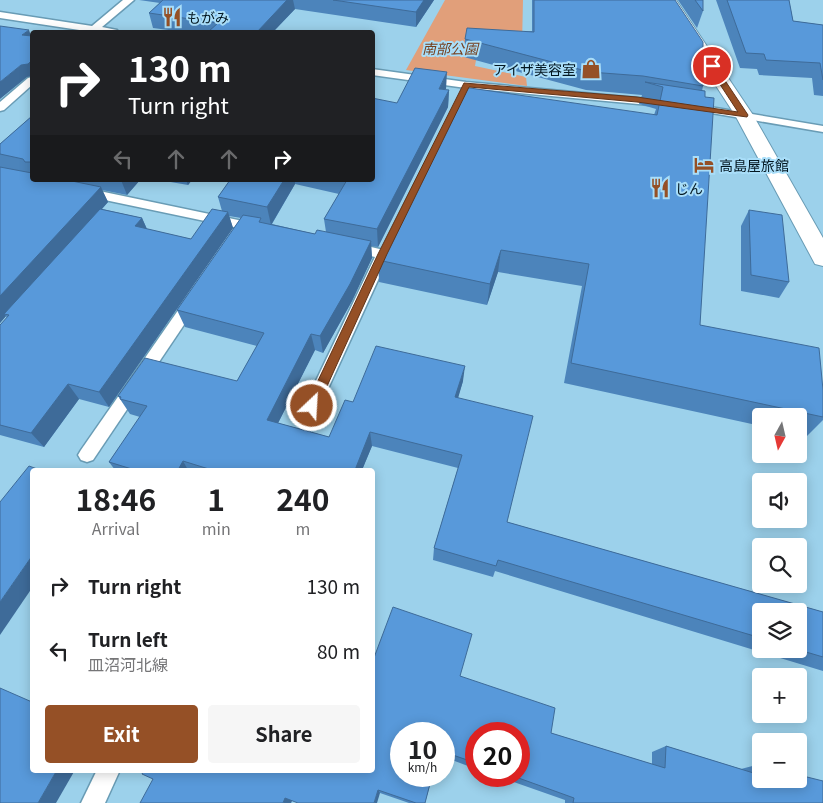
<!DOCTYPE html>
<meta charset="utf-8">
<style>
:root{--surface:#fff;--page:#f6f6f6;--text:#202124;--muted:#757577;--accent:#955026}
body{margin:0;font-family:Georgia,"Noto Sans JP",serif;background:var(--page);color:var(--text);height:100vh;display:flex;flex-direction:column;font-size:19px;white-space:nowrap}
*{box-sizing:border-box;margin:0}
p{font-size:16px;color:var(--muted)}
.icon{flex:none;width:28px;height:28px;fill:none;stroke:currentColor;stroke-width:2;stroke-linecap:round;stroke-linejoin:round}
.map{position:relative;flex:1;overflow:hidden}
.side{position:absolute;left:30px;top:468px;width:345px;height:305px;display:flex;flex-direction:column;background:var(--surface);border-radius:5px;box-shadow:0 2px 12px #0003}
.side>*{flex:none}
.hud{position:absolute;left:30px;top:30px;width:345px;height:152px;border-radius:5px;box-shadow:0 2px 12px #0003;background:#202124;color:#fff;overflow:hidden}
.needle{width:32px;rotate:188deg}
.fabs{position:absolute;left:752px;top:408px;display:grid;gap:10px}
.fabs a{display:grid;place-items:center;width:55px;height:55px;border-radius:5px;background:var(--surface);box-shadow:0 2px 12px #0003;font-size:25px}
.speed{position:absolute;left:390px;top:722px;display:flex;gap:10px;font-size:25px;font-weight:700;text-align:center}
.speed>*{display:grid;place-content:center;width:65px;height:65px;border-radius:50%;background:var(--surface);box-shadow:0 2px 12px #0003;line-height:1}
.speed small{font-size:12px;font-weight:400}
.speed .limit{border:8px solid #d22;background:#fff;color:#111}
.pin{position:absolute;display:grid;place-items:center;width:42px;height:42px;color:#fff;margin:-21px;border:2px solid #fff;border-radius:50%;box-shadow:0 1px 5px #0007}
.me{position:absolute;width:55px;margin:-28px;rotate:25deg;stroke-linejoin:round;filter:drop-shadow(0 0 4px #0008)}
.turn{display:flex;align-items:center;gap:18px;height:105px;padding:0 15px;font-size:22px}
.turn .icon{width:65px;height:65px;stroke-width:2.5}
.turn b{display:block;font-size:35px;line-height:42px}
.lanes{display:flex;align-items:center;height:48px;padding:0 15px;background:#0003;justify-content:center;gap:25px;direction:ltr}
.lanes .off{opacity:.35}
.eta{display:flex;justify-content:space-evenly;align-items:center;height:85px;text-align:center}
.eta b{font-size:30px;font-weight:700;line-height:35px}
.button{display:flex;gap:10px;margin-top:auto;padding:10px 15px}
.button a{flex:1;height:58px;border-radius:5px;background:var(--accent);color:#fff;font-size:20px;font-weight:700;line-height:58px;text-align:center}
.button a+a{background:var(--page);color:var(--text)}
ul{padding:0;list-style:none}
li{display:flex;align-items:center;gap:15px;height:65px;padding:0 15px}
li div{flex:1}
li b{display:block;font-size:19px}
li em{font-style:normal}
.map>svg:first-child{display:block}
</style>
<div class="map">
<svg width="823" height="803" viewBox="0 0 823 803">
<rect width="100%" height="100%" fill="#9cd1eb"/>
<path fill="#e19f7a" d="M445 0H523L522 45 479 42 475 66 526 77 527 86 406 70Z"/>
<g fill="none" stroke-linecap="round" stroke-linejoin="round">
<defs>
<g id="lane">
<path d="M123 0H134L102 27 117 30 118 32H86V31L0 18V12L92 26Z"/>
<path d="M372 69 466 82 660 100 665 103 660 106 466 88 372 75Z"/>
<path d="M32 77V85L4 110 0 111V102L28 78Z"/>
<path d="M692 104 823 126V132L688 109 687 107Z"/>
<path d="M85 188 257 224 262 225 264 228 262 231 257 232 81 195 79 192Z"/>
<path d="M350 242 388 251 390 254 320 406 318 411 312 413 306 411 304 406 375 257 345 250 343 247 345 244Z"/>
<path d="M193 295 198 296 200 300 198 304 93 460 87 462 81 460 78 455 81 450 188 296Z"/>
<path d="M97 770H120L105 803H81Z"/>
</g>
<path id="secondary" d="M660 0H676L753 115 823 238V266L815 264 735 115Z"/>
</defs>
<use href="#lane" stroke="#699cb5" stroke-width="3"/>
<use href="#secondary" stroke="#699cb5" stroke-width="2"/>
<use href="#lane" fill="#fff" fill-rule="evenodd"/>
<use href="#secondary" fill="#fff" fill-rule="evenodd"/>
</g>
<g fill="#4c84bb" fill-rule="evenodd">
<path d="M139 0H434L416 27 295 9 273 32H184L153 28 149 13 160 3Z"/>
<path d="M532 0H675L703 86 702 91 700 325 823 390V420L807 436 799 434V416H761V426L564 383 582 286 498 272 487 305 379 282 378 260 654 115 656 109 639 104 642 95 586 90 464 57 465 39 532 31Z"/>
<path d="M678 0H703V11L697 28Z"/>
<path d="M716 0H789L793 21 823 25V96L814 95 812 78 759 75 757 69 740 68Z"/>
<path d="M446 90H449L448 107 378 247 371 246 372 258 352 301 323 353 315 350 278 423 329 437 353 402 463 381 458 397 507 522 823 612V671L495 571 493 577 433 560 434 548 458 468 372 446 362 470H115L109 462 140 417 130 414 118 396 237 381 257 346 185 327 177 310 241 218 229 216 233 228 109 407 79 399 44 447 0 435V325L7 318 6 316 0 323V144L32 116V180H140L127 195 102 190 108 202 102 209 142 218 147 229 191 239 222 211 218 197 230 180H372L397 103ZM295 184 339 194 324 219 326 232 315 234 272 224ZM761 611 799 649H761Z"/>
<path d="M159 180H192L188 185Z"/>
<path d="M749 210 789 282 779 298 741 291V226Z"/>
<path d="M460 676 551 733 652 764V752L666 746 741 769 760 764 823 803H565V800L497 776H519L476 734V769L444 757V734L425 803H409L380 793 292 801 291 803 153 779 372 770Z"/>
</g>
<g fill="#3e6b99">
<path d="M287 0H293L295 9 273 32H257Z"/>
<path d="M424 0H434L416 27V12Z"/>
<path d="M29 30 32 39 22 35Z"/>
<path d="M32 60V76L27 77 0 99V82L21 65Z"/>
<path d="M447 72 446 89H439Z"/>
<path d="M449 90 448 107 378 247 377 229Z"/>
<path d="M121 180H140L127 195Z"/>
<path d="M186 180H192L188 185Z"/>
<path d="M284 180H295V184L271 225 267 207Z"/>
<path d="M101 187 108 202 7 315 4 314 6 316 0 323V296Z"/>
<path d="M228 212 233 228 109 407 99 392Z"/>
<path d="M142 218 149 234 135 226Z"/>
<path d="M371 241 372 258 352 301 323 353 320 336Z"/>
<path d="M501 250 498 272 487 305 490 284Z"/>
<path d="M311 334 315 350 272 435 267 420Z"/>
<path d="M465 366 463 381 454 412 455 397Z"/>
<path d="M68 384 79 399 44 447 31 433Z"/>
<path d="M370 432 372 446 362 470H355Z"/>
<path d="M183 461 188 470H178Z"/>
<path d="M32 556V588L0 635V602Z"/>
<path d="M57 770H75L56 803H38Z"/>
<path d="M378 790 380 793 377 803H374Z"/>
<path d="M285 798 292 800 291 803H283Z"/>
</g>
<g fill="#5899da" stroke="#3e6b99">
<path d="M163 0H287L257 32H208L218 23 149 13Z"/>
<path d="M333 0H424L416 12Z"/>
<path d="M534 0H675L703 42V86L643 76 590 72 465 39 467 28 534 32Z"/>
<path d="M695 0H703V11Z"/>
<path d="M727 0H789L793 21 823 25V80L820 63 766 60 764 54 746 53Z"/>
<path d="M0 26 29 30 22 35 32 36V60L28 64 21 65 0 82Z"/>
<path d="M415 68 447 72 439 89 449 90 377 229 324 219 347 180H372V98L397 103Z"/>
<path d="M645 82 705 91V97L714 98 700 325 819 348 823 390V417L571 363 589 264 501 250 490 284 378 260 463 87 657 115 663 87Z"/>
<path d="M32 116V162H25L23 159 0 154V144Z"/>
<path d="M0 167 32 173V180H67L101 187 0 296Z"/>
<path d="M230 180H284L267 207 218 197Z"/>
<path d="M100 209 142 218 135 226 191 239 212 209 228 212 99 392 68 384 31 433 0 425V325L9 315 4 314Z"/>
<path d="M749 210 782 215 789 282 751 275Z"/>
<path d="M243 215 261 218 259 222 315 234 317 230 371 241 350 284 320 336 311 334 267 420 329 437 345 400 353 402 376 346 465 366 455 397 533 416 507 522 823 612V657L796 649H799V611H761V638L498 560 496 566 434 548 462 455 370 432 355 470H212L183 461 178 470H135L109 462 147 406 120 399 121 397 118 396 145 358 237 381 264 333 177 310Z"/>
<path d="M29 466 40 470H32V556L0 602V502Z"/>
<path d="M393 607 472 634 460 676 555 708 551 733 665 768 666 746 760 775V764L761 765V779H799V775L823 781V803H573L574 798 513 776H519V734H476V763L444 752V734H401V776H432L425 803H416L378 790 374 803H298L285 798 283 803H140L153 779 142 774 144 770H372V663Z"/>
<path d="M0 688 32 702V770H57L38 803H0Z"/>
</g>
<path fill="#955026" stroke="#613419" d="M709 64H714L748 115 747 117 637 102 469 87 387 254 318 406 316 409H308L306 406 378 254 464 83 637 97 738 112 708 66Z"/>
<defs>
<symbol id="restaurant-bare" viewBox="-9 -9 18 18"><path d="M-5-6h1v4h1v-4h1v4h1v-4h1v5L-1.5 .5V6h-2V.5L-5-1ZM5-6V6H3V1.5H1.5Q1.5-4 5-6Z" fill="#955026" stroke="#a9def9" stroke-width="2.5" paint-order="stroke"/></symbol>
<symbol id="shop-bare" viewBox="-9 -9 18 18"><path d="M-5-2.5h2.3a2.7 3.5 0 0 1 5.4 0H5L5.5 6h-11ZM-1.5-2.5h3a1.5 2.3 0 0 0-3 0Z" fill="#955026" stroke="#a9def9" stroke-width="2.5" paint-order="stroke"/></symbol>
<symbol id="hotel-bare" viewBox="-9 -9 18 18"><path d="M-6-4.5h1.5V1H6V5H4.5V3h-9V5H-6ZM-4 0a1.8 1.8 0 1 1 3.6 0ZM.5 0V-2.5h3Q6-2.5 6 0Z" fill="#955026" stroke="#a9def9" stroke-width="2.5" paint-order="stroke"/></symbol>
</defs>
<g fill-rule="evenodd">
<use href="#restaurant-bare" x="158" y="3" width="28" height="28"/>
<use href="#shop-bare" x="577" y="55" width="28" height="28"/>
<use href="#hotel-bare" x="690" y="151" width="28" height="28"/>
<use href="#restaurant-bare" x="646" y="174" width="28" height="28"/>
</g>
<g text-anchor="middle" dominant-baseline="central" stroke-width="4" stroke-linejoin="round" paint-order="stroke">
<g font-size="14" fill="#031721" stroke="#a9def9" text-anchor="start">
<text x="187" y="17">もがみ</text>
<text x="576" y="69" text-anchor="end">アイザ美容室</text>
<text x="719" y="165">高島屋旅館</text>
<text x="675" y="188">じん</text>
</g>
<g font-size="14" font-style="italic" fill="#76401f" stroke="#a9def9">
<text x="450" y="48">南部公園</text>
</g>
</g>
</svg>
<div class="fabs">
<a><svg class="needle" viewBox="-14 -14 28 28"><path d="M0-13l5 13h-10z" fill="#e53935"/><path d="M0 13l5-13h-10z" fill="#757577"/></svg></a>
<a><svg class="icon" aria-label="sound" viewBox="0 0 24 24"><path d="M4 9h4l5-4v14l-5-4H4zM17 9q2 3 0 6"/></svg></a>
<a><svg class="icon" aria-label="search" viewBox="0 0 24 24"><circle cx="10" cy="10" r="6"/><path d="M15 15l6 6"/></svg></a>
<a><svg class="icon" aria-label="layers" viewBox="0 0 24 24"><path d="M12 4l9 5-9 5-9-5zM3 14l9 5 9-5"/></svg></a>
<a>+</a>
<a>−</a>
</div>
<div class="speed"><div>10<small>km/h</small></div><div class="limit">20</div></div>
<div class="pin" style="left:712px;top:66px;background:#d93025"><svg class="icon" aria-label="arrive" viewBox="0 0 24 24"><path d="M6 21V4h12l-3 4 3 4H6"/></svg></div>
<svg class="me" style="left:312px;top:406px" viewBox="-20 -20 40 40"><circle r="17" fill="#955026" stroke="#fff" stroke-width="3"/><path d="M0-11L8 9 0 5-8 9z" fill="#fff"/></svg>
<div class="hud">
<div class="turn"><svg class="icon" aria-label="right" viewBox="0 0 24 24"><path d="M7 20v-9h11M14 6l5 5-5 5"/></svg><div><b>130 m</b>Turn right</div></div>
<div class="lanes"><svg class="icon off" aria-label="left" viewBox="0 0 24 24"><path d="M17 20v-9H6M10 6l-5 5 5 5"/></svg><svg class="icon off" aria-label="ahead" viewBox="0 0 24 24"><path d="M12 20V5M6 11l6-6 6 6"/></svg><svg class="icon off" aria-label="ahead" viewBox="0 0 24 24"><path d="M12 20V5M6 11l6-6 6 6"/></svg><svg class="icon" aria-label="right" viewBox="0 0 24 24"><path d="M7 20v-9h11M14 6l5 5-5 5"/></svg></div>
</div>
<section class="side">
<div class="eta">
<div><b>18:46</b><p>Arrival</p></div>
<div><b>1</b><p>min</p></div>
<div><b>240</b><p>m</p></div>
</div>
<ul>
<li><svg class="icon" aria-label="right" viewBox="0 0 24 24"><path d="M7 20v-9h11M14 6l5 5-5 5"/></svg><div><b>Turn right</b></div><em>130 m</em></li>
<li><svg class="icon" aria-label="left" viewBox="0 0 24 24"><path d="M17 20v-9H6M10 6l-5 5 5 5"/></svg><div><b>Turn left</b><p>皿沼河北線</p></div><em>80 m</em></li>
</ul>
<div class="button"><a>Exit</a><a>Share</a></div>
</section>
</div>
